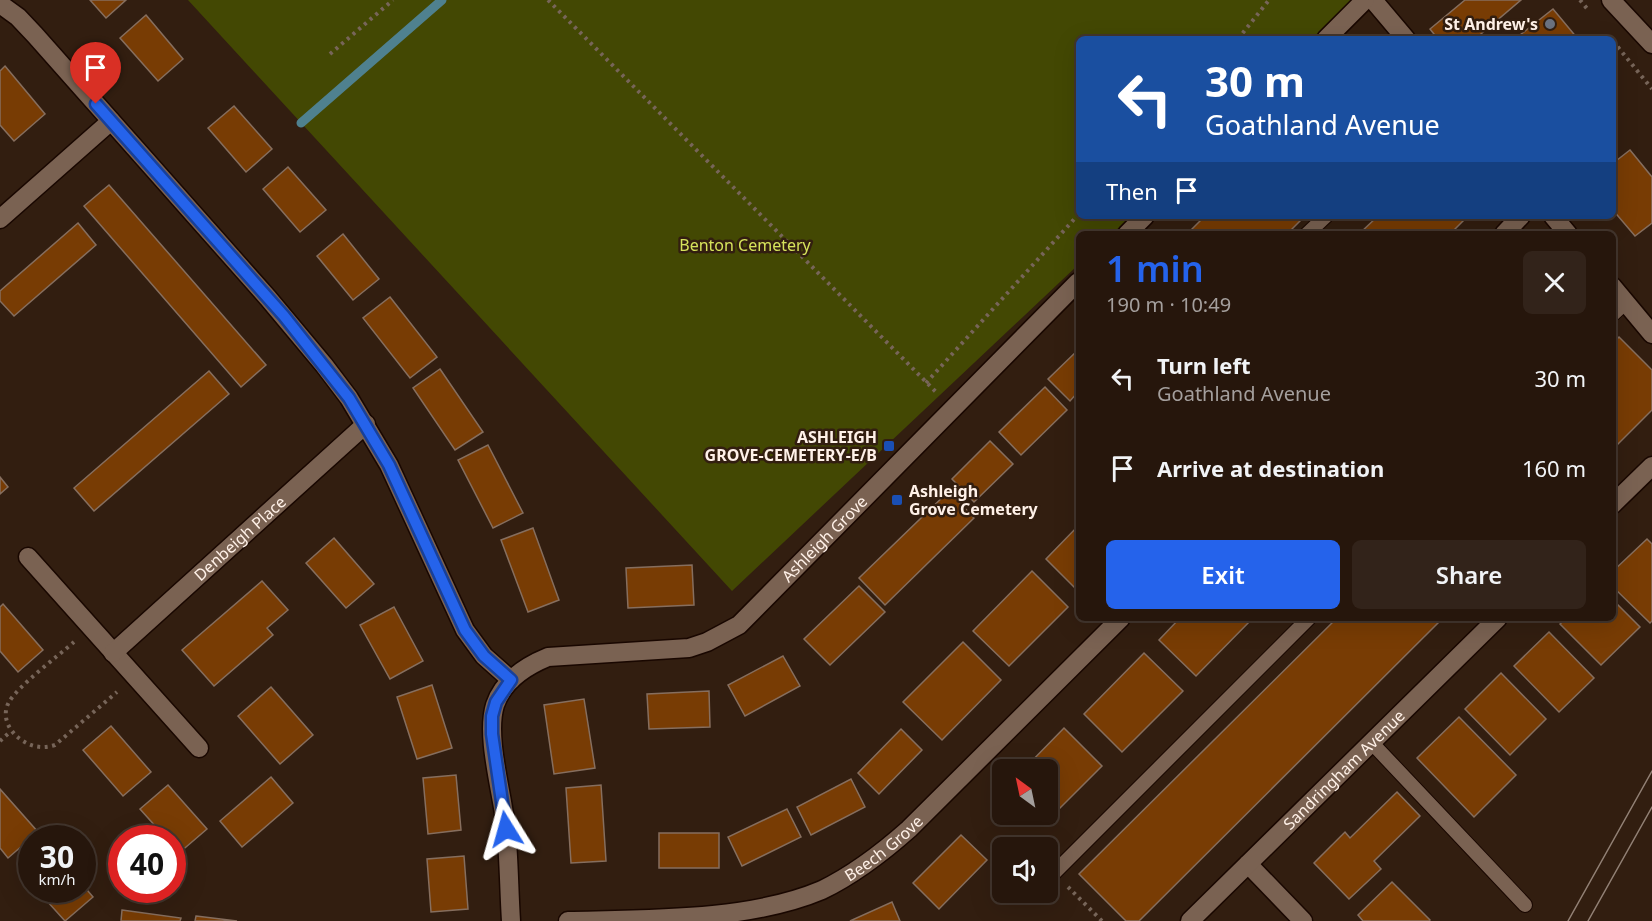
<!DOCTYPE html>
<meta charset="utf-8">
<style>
:root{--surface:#26160c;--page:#32231a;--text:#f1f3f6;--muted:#a49f9d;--line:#42352d;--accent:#2563eb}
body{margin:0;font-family:"Noto Sans",sans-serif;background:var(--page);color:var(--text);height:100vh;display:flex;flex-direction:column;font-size:22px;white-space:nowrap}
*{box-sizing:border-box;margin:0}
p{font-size:20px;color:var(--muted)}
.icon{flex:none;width:33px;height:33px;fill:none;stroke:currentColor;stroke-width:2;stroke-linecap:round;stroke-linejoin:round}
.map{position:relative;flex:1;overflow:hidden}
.sheet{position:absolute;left:1076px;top:231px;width:540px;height:390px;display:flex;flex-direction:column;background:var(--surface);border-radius:9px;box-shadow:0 6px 24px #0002,0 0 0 2px var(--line)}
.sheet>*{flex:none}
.top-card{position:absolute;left:1076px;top:36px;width:540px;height:183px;border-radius:9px;box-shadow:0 6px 24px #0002,0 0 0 2px var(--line);background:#1a4fa0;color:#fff;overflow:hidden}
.needle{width:39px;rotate:327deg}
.controls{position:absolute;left:992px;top:759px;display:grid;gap:12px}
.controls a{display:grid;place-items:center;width:66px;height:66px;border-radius:9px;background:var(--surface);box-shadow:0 6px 24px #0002,0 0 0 2px var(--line);font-size:30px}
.speed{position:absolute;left:18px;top:825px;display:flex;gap:12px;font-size:30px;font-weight:700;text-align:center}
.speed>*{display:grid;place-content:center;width:78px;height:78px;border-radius:50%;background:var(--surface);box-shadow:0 6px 24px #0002,0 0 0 2px var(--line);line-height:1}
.speed small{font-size:15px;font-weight:400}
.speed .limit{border:9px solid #d22;background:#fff;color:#111}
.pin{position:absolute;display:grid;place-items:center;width:51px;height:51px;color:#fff;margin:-62px -26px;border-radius:50% 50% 50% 0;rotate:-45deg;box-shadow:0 0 6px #0007}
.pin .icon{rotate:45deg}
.me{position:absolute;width:66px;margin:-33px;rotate:352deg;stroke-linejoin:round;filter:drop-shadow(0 0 4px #0008)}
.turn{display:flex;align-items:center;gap:21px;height:126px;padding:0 30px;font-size:27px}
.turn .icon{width:78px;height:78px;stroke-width:2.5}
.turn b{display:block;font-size:42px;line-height:51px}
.then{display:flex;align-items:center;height:57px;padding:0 30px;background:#0003;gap:12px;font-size:22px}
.round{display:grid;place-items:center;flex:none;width:63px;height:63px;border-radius:9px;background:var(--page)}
.summary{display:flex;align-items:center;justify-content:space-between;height:102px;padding:0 30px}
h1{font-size:36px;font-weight:600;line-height:45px;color:var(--accent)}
.primary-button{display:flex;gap:12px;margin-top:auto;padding:12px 30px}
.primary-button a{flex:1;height:69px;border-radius:9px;background:var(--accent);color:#fff;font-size:24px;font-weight:600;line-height:69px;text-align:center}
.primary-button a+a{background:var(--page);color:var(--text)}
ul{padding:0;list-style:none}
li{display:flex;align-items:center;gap:18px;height:90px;padding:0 30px}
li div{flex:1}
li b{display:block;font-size:22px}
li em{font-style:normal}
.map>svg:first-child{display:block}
</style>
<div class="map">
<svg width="1652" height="921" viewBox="0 0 1652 921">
<rect width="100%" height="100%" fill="#321e10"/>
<path fill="#434803" d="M188 0H1352L1313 39H1078V216H1131L1112 234H1078V265L732 591Z"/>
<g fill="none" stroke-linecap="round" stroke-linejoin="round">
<path stroke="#4f818f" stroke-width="9" d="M301 123 442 0"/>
</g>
<g fill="#783c04" stroke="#866e5e" stroke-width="1.5">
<path d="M90 0H126L106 18Z"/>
<path d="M1465 0H1521L1475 39H1438L1430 29Z"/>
<path d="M1553 9 1578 39H1515Z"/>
<path d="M146 15 183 59 158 81 120 38Z"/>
<path d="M5 66 45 114 14 141 0 125V71Z"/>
<path d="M234 106 272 149 246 172 208 128Z"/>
<path d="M1630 150 1652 177V223L1635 236 1612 209V164Z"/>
<path d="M288 167 326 210 300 232 263 189Z"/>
<path d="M109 185 266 365 241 387 84 206Z"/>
<path d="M1205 216H1305L1287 234H1187Z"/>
<path d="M1378 216H1468L1450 234H1359Z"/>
<path d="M78 223 96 245 14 316 0 301V291Z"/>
<path d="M343 234 379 279 353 300 317 256Z"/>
<path d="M390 297 437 357 410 378 363 318Z"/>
<path d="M1619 337 1652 370V410L1612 450V344Z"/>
<path d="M1078 350V392L1070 401 1048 379Z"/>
<path d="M440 369 483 432 455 450 413 388Z"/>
<path d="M209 371 229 394 94 511 74 488Z"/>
<path d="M1045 387 1067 410 1021 455 999 432Z"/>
<path d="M990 441 1013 464 974 502 952 479Z"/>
<path d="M488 445 523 513 493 528 458 460Z"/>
<path d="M0 477 8 487 0 494Z"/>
<path d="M949 491 974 518 885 605 859 578Z"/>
<path d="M1078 526V591L1046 559Z"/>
<path d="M533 528 559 600 528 612 501 540Z"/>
<path d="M334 538 374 584 346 608 306 563Z"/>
<path d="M1647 539 1652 544V621L1650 623 1612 586V572Z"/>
<path d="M692 565 694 605 628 608 626 568Z"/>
<path d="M1032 571 1068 607 1009 666 973 631Z"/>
<path d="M262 581 288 610 267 628 273 635 214 686 182 650Z"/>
<path d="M859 586 885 612 830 665 804 639Z"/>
<path d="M1612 599 1640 627 1601 665 1560 624 1567 618H1612Z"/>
<path d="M3 604 43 650 18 672 0 651V607Z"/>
<path d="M394 607 423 661 390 679 360 625Z"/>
<path d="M1180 618H1253L1196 676 1159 640Z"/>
<path d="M1337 618H1443L1139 921H1126L1079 874Z"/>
<path d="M1549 632 1594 678 1559 712 1514 666Z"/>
<path d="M963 642 1001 680 942 740 903 702Z"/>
<path d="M1144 653 1183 691 1122 752 1084 714Z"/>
<path d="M783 656 800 686 745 716 728 685Z"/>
<path d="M1501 673 1546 719 1510 755 1465 709Z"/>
<path d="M432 685 452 748 417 759 397 697Z"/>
<path d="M271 687 313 735 280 764 238 716Z"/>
<path d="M709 691 710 727 649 729 647 694Z"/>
<path d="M584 699 595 768 554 774 544 705Z"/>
<path d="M1459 717 1516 775 1474 817 1417 758Z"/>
<path d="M111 726 151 772 123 796 83 750Z"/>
<path d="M1064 728 1102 766 1045 823 1036 814H1047V770H1023Z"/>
<path d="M901 729 922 750 879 794 858 773Z"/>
<path d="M456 775 461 830 428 834 423 778Z"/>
<path d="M271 777 293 803 242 847 220 821Z"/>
<path d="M851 779 865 807 811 835 797 807Z"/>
<path d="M168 785 207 829 179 853 172 846V838H166L140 809Z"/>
<path d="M601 785 606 861 571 863 566 788Z"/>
<path d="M0 789 38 832 8 858 0 848Z"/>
<path d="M1397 792 1420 816 1374 861 1381 869 1349 899 1314 863 1345 832 1350 838Z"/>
<path d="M787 809 801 837 742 866 728 837Z"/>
<rect x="659" y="833" width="60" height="35"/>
<path d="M961 835 987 860 939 909 913 883Z"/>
<path d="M464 856 468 909 431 912 427 859Z"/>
<path d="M32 857V883L18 868Z"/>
<path d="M1392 882 1430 920 1429 921H1363L1358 915Z"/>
<path d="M82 884 93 897 65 921 37 890H82Z"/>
<path d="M892 902 900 921H850Z"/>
<path d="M122 910 181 918 180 921H121Z"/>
<path d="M196 916 237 921H195Z"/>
</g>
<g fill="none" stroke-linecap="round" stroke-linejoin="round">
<defs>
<g id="lane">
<path d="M1307 234 1326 216"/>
<path d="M1612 315 1626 302"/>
<path d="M1371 742 1525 905"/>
<path d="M1054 873 1309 618"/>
</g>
<g id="street">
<path d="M1373 0 1406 39"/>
<path d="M0 4 18 17 35 35 268 298 324 365 349 398 389 465 465 630 484 656 511 680"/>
<path d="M1553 216 1568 234"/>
<path d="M0 219 111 121"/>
<path d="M1504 234 1521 216"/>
<path d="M1612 286 1652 334"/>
<path d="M1612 505 1652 466"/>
<path d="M28 557 199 748"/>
<path id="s1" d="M113 653 366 424"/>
<path d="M1248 864 1303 921"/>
<path id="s2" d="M568 921C649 919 749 921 822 890 855 874 882 853 909 829L1121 618"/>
<path id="s3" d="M1190 921 1498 618"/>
</g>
<g id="secondary">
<path d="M1611 0 1652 44"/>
<path d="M1326 39 1365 0"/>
<path d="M1127 234 1145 216"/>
<path id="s4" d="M511 921C509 890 509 859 506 829 503 794 485 738 495 705 503 681 526 666 548 657L689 648 707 642 739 625 1078 282"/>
</g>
</defs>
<use href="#lane" stroke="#190700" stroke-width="16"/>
<use href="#street" stroke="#190700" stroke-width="21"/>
<use href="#secondary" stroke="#190700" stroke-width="21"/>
<g stroke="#776559" stroke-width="4" stroke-dasharray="3 4.5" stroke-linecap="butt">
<path d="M548 0 937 393"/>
<path d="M1580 0 1589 11"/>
<path d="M1238 39 1269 0"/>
<path d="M1613 41 1652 89"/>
<path d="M330 54 393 0"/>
<path d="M926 383 1078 215"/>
<path d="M74 642C58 656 18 686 9 702 1 716 9 731 20 739 31 747 42 749 55 745L117 692"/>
<path d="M0 741 11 731"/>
<path d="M1068 887 1102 921"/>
</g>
<use href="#lane" stroke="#7a6252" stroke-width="14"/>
<use href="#street" stroke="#7a6252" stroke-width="18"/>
<use href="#secondary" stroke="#7a6252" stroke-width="18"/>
<g stroke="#928175" stroke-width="1.5">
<path d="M1568 921 1652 771"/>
<path d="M1588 921 1652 807"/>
</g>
</g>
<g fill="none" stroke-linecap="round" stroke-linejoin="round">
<defs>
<path id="route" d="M96 104 284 316 349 398 389 465 465 630 484 656 511 680 496 702 492 716V734L506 829"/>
</defs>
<use href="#route" stroke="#184099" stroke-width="15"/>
<use href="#route" stroke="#2563eb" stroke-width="10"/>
</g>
<circle fill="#6b7280" stroke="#321e10" stroke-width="2" cx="1550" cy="24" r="6"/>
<g fill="#1a4fb4" stroke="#321e10" stroke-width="2">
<rect x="883" y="440" width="12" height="12" rx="3"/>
<rect x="891" y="494" width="12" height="12" rx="3"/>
</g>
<g text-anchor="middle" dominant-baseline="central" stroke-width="5" stroke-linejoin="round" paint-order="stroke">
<g font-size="16" font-weight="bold" fill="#fff1e8" stroke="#321e10" text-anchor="end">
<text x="1538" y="24">St Andrew's</text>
<text x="877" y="437">ASHLEIGH<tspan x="877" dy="18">GROVE-CEMETERY-E/B</tspan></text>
<text x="909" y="491" text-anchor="start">Ashleigh<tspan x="909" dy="18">Grove Cemetery</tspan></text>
</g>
<g font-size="16" fill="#d6e35b" stroke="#321e10">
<text x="745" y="245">Benton Cemetery</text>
</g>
<g font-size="16" fill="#fff1e8" stroke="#321e10">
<text stroke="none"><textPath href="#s4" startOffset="609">Ashleigh Grove</textPath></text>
<text stroke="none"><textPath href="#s1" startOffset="171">Denbeigh Place</textPath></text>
<text stroke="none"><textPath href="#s3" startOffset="216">Sandringham Avenue</textPath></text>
<text stroke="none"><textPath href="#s2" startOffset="332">Beech Grove</textPath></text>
</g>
</g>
</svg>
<div class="controls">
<a><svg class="needle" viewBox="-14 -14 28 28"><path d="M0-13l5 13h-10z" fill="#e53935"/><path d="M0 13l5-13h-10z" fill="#a49f9d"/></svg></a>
<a><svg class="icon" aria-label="sound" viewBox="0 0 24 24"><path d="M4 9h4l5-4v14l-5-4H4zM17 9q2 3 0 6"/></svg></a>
</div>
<div class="speed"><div>30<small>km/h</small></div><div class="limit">40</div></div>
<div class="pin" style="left:96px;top:104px;background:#d93025"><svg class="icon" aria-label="arrive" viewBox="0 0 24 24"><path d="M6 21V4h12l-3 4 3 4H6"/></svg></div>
<svg class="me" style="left:506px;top:829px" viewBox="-20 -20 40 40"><path d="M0-17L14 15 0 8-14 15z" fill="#2563eb" stroke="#fff" stroke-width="4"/></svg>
<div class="top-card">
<div class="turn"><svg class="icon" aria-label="left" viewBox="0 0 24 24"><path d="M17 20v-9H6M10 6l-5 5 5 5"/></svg><div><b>30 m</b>Goathland Avenue</div></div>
<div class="then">Then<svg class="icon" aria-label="arrive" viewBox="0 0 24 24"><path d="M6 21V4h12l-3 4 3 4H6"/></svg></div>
</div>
<section class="sheet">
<div class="summary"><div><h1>1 min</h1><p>190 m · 10:49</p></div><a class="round"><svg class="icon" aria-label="close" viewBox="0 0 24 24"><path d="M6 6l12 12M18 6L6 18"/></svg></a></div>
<ul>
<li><svg class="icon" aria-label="left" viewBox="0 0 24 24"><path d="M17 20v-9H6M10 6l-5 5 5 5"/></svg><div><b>Turn left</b><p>Goathland Avenue</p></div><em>30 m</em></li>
<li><svg class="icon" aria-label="arrive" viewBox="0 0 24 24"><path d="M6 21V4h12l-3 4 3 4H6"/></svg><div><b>Arrive at destination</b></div><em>160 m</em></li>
</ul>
<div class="primary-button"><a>Exit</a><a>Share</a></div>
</section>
</div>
